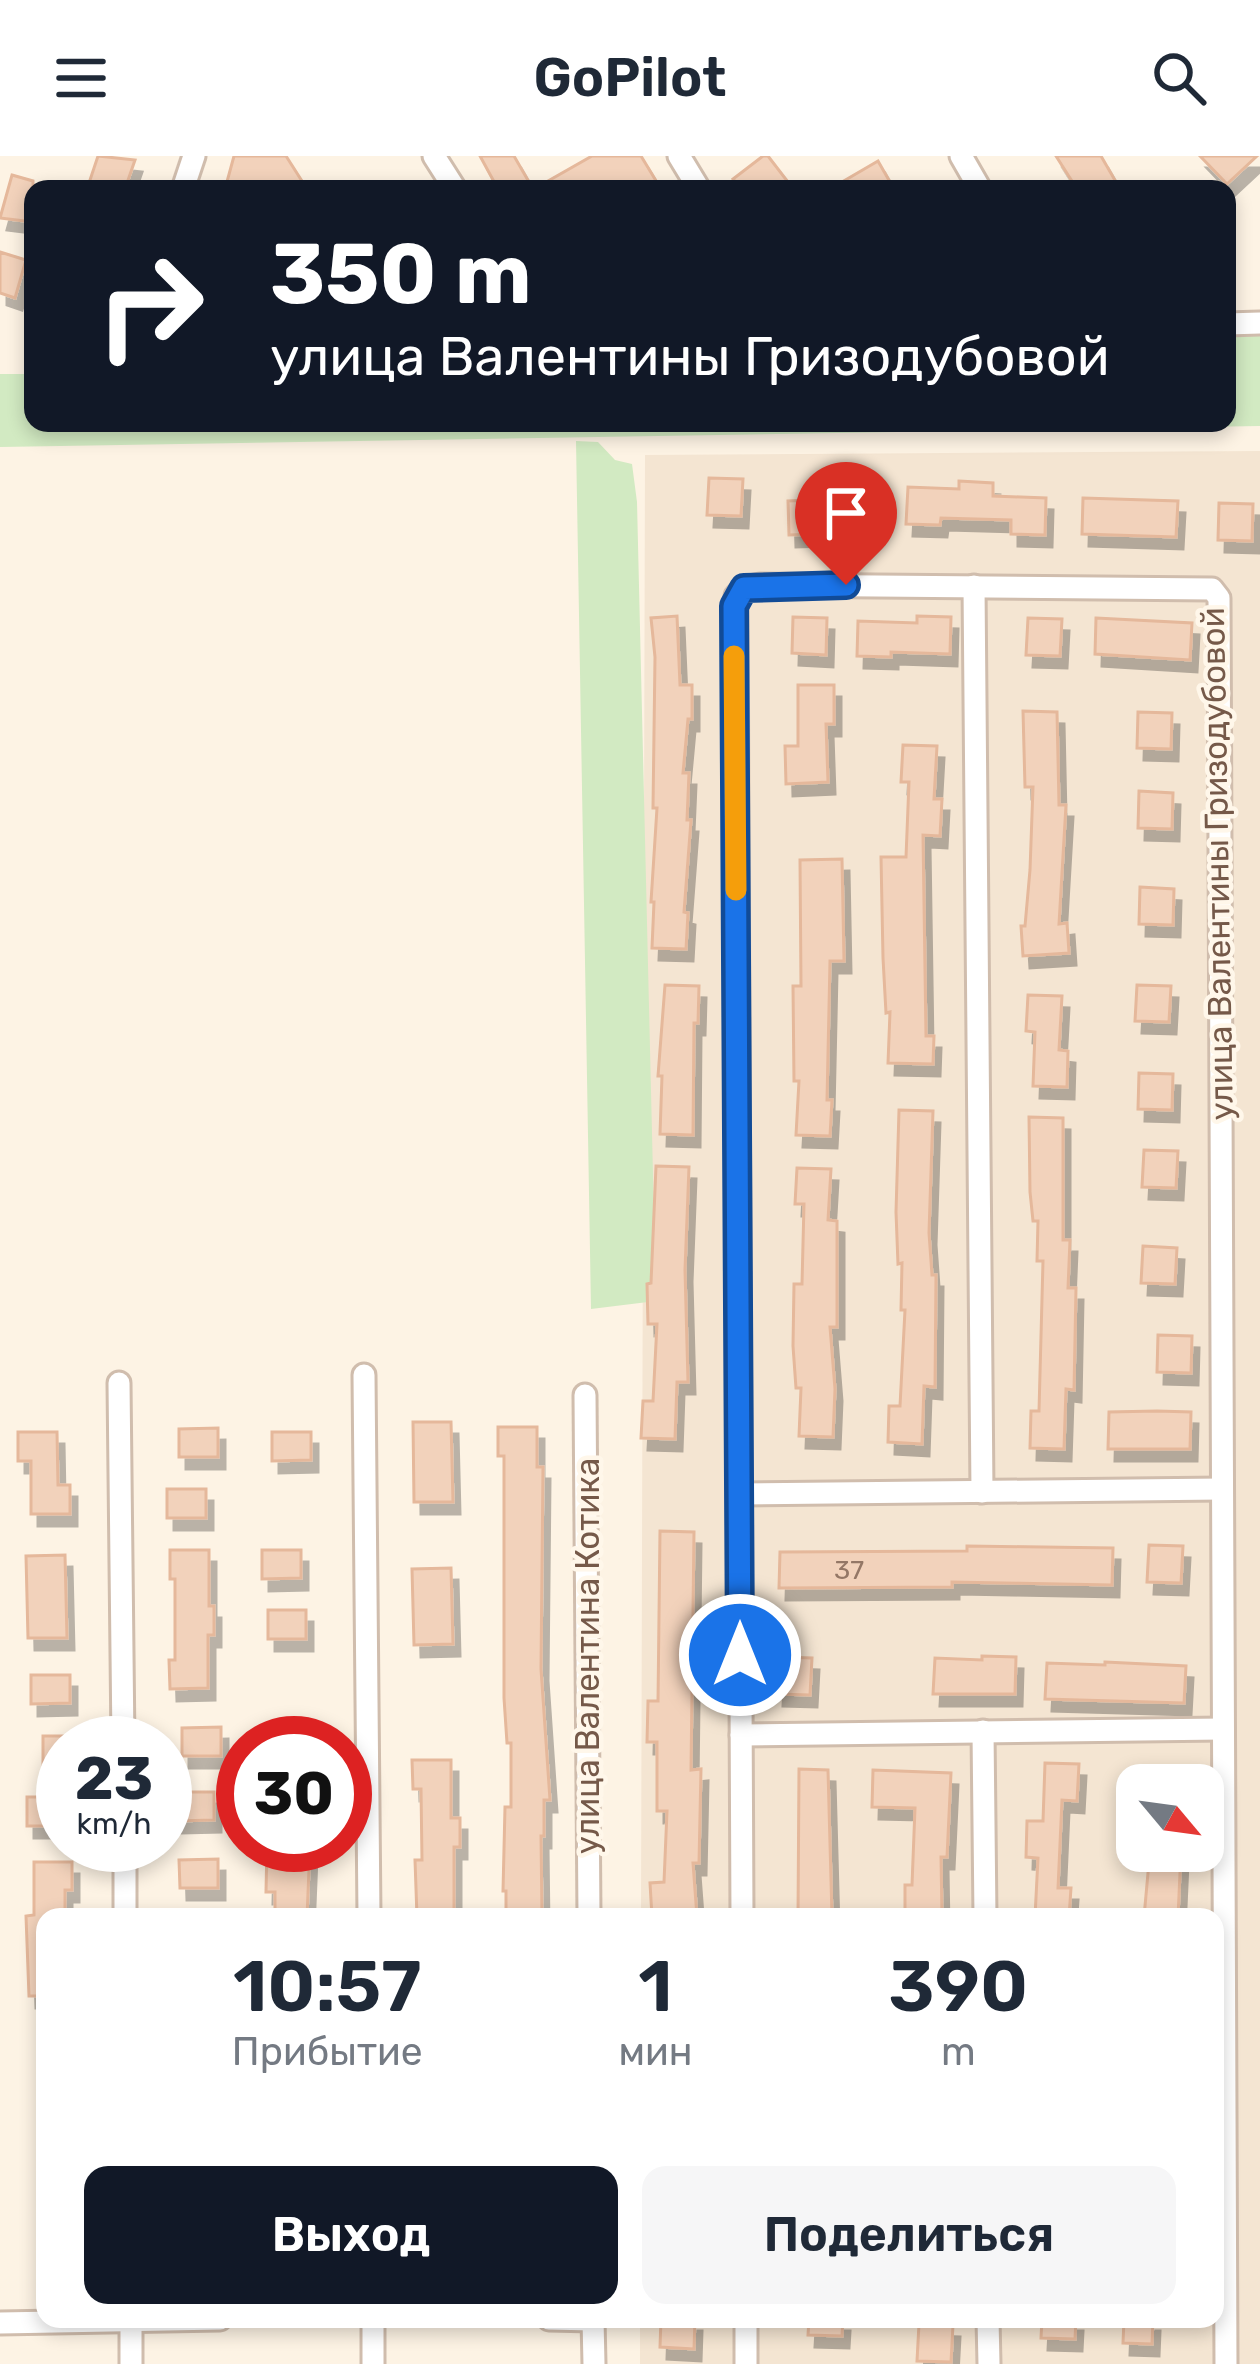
<!DOCTYPE html>
<html lang="ru">
<meta charset="utf-8">
<style>
:root{--surface:#fff;--page:#f6f6f7;--text:#1f2937;--muted:#747a83;--accent:#111827}
body{margin:0;font-family:Rubik,sans-serif;background:var(--page);color:var(--text);height:100vh;display:flex;flex-direction:column;font-size:45px;white-space:nowrap}
*{box-sizing:border-box;margin:0}
p{font-size:39px;color:var(--muted)}
.icon{flex:none;width:66px;height:66px;fill:none;stroke:currentColor;stroke-width:2;stroke-linecap:round;stroke-linejoin:round}
.map{position:relative;flex:1;overflow:hidden}
.details{position:absolute;left:36px;top:1752px;width:1188px;height:420px;display:flex;flex-direction:column;background:var(--surface);border-radius:24px;box-shadow:0 6px 18px #0003}
.details>*{flex:none}
.banner{position:absolute;left:24px;top:24px;width:1212px;height:252px;border-radius:24px;box-shadow:0 6px 18px #0003;background:#111827;color:#fff;overflow:hidden}
.needle{width:78px;rotate:119deg}
.tools{position:absolute;left:1116px;top:1608px;display:grid;gap:24px}
.tools a{display:grid;place-items:center;width:108px;height:108px;border-radius:24px;background:var(--surface);box-shadow:0 6px 18px #0003;font-size:60px}
.speed{position:absolute;left:36px;top:1560px;display:flex;gap:24px;font-size:60px;font-weight:700;text-align:center}
.speed>*{display:grid;place-content:center;width:156px;height:156px;border-radius:50%;background:var(--surface);box-shadow:0 6px 18px #0003;line-height:1}
.speed small{font-size:30px;font-weight:400}
.speed .limit{border:18px solid #d22;background:#fff;color:#111}
.pin{position:absolute;display:grid;place-items:center;width:102px;height:102px;color:#fff;margin:-123px -51px;border-radius:50% 50% 50% 0;rotate:-45deg;box-shadow:0 0 12px #0007}
.pin .icon{rotate:45deg}
.me{position:absolute;width:132px;margin:-66px;rotate:0deg;stroke-linejoin:round;filter:drop-shadow(0 0 9px #0008)}
.turn{display:flex;align-items:center;gap:42px;height:252px;padding:0 48px;font-size:54px}
.turn .icon{width:156px;height:156px;stroke-width:2.5}
.turn b{display:block;font-size:84px;line-height:102px}
.eta{display:flex;justify-content:space-evenly;align-items:center;height:204px;text-align:center}
.eta b{font-size:72px;font-weight:600;line-height:84px}
.button{display:flex;gap:24px;margin-top:auto;padding:24px 48px}
.button a{flex:1;height:138px;border-radius:24px;background:var(--accent);color:#fff;font-size:48px;font-weight:600;line-height:138px;text-align:center}
.button a+a{background:var(--page);color:var(--text)}
header{display:flex;justify-content:space-between;align-items:center;height:156px;padding:0 48px;background:var(--surface);font-size:54px;font-weight:600}
.map>svg:first-child{display:block}
</style>
<header><svg class="icon" aria-label="menu" viewBox="0 0 24 24"><path d="M4 6h16M4 12h16M4 18h16"/></svg>GoPilot<svg class="icon" aria-label="search" viewBox="0 0 24 24"><circle cx="10" cy="10" r="6"/><path d="M15 15l6 6"/></svg></header>
<div class="map">
<svg width="1260" height="2208" viewBox="0 0 1260 2208">
<defs>
<filter id="shadow"><feDropShadow dx="7" dy="12" stdDeviation="0" flood-color="#0004"/></filter>
</defs>
<rect width="100%" height="100%" fill="#fdf3e4"/>
<path fill="#f4e5d2" fill-rule="evenodd" d="M1260 295V2208H640V2163H1215V1761H641L645 299ZM1137 1629H1203V1695H1137Z"/>
<g fill="#d2eac2">
<path d="M1227 175H1260V270L0 291V218H33V267H1227Z"/>
<path d="M576 285 598 286 615 304 632 308 637 346 656 1145 591 1153Z"/>
</g>
<g fill="#f2d2bb" stroke="#e5b89b" stroke-width="3" filter="url(#shadow)">
<path d="M98 0 135 4 125 33H87Z"/>
<path d="M234 0H286L307 33H225Z"/>
<path d="M480 0H514L533 33H498Z"/>
<path d="M592 0H641L661 33H534Z"/>
<path d="M763 0H768L788 26 779 33H741L733 23Z"/>
<path d="M1056 0H1101L1120 33H1077Z"/>
<path d="M1200 0H1257L1227 28Z"/>
<path d="M878 5 894 33H830Z"/>
<path d="M12 19 33 25V66L0 62Z"/>
<path d="M0 96 26 104 15 142 0 137Z"/>
<path d="M709 322 743 323 741 360 707 359Z"/>
<path d="M959 325 993 327V340L1046 342 1045 379 1011 378V364L941 362 940 369 906 368 908 331 959 333Z"/>
<path d="M839 334 873 336 872 372 818 370V378L789 379 788 345 839 343Z"/>
<path d="M1083 342 1178 345 1176 381 1082 378Z"/>
<path d="M1219 347 1253 348 1252 385 1218 384Z"/>
<path d="M677 460 680 529H692V563H688L683 617H689L687 664H691L684 756 688 757 686 793 652 792 654 746H651L657 652H653L655 501 651 462Z"/>
<path d="M917 460 951 461 950 498 891 496V501L857 500 858 465 917 467Z"/>
<path d="M793 461 827 462 826 499 792 497Z"/>
<path d="M1028 462 1062 463 1060 500 1026 499Z"/>
<path d="M1096 462 1192 467 1190 504 1095 498Z"/>
<path d="M798 529H834V568H826L828 626 786 628 785 590H798Z"/>
<path d="M1023 555 1057 556 1059 649H1066L1059 768 1067 767 1069 797 1023 800 1021 770H1025L1030 714 1033 631H1025Z"/>
<path d="M1138 556 1172 557 1171 593 1137 592Z"/>
<path d="M903 589 937 590 934 643H942L940 680 923 679 926 880H934L933 908 888 907 890 856 886 857 883 802 881 701H906L909 626H901Z"/>
<path d="M1139 635 1173 637 1172 673 1138 672Z"/>
<path d="M842 703 844 805H830L827 944H832L830 980 796 979 799 925H794L793 830H801L800 704Z"/>
<path d="M1140 731 1174 733 1173 769 1139 768Z"/>
<path d="M665 829 699 830 698 867H694L693 979 660 978 662 920H658Z"/>
<path d="M1137 829 1171 830 1169 866 1135 865Z"/>
<path d="M1028 839 1062 840 1059 894 1068 895 1067 931 1033 930 1035 876 1026 875Z"/>
<path d="M1139 917 1173 918 1172 954 1138 953Z"/>
<path d="M899 954 933 955 929 1077 932 1119H936L935 1231 924 1230 922 1288 888 1286 889 1250H900L905 1154H901L902 1107 898 1108 896 1056Z"/>
<path d="M1029 961 1063 962V1084H1070L1068 1132H1076L1074 1234 1066 1233 1064 1293 1030 1292 1031 1255H1039L1043 1105H1037L1038 1065H1033L1030 1036Z"/>
<path d="M1144 994 1178 995 1176 1032 1142 1031Z"/>
<path d="M656 1010 689 1011 685 1114 688 1226H677L675 1283 641 1282 643 1245H653L657 1168H648L647 1128 651 1127Z"/>
<path d="M797 1012 831 1013 828 1064 837 1065V1171H830L835 1233 833 1281 799 1280 801 1232H796L793 1190 794 1128H802L804 1048H795Z"/>
<path d="M1143 1090 1177 1092 1175 1128 1141 1127Z"/>
<path d="M1158 1179 1192 1180 1191 1217 1157 1216Z"/>
<path d="M1157 1255 1191 1256 1190 1293H1108L1109 1256Z"/>
<path d="M413 1266H451L453 1346H414Z"/>
<path d="M498 1271H537V1311H543L541 1513 550 1644H544V1680H541L542 1761H506V1735H503L505 1651H511V1587H507L504 1542V1300H498Z"/>
<path d="M218 1272V1301H179V1273Z"/>
<path d="M18 1276H57L58 1329H70V1358H31V1305H18Z"/>
<path d="M272 1276H311V1304L272 1305Z"/>
<rect x="167" y="1333" width="39" height="29"/>
<path d="M660 1375 694 1376 691 1614 701 1613 699 1707H693L697 1761H652L650 1727 664 1726 667 1655H657V1586H647L648 1545H658Z"/>
<path d="M1149 1389 1183 1390 1181 1427 1147 1426Z"/>
<path d="M967 1390 1113 1392 1112 1429 952 1426V1431L779 1432 780 1396 967 1395Z"/>
<path d="M170 1394H209V1450H214V1479H208V1532L170 1533 169 1504H175V1423H170Z"/>
<path d="M262 1394H301V1422L262 1423Z"/>
<path d="M65 1399 67 1482H28L26 1400Z"/>
<path d="M451 1412 453 1488 414 1489 412 1413Z"/>
<rect x="268" y="1454" width="38" height="29"/>
<path d="M982 1500 1016 1501 1015 1538H933L935 1502 982 1504Z"/>
<path d="M778 1501 812 1502 810 1539 776 1538Z"/>
<path d="M1105 1506 1186 1510 1184 1547 1045 1543 1047 1507 1105 1509Z"/>
<path d="M31 1519H70V1547L31 1548Z"/>
<path d="M221 1571V1600H182V1572Z"/>
<path d="M43 1580H63V1608L43 1609Z"/>
<path d="M412 1604H451V1662H460V1691H454V1761H417L415 1704H422L421 1633H413Z"/>
<path d="M1045 1607 1079 1608 1077 1645 1062 1644 1058 1732H1071L1069 1761H1035L1038 1702 1026 1701 1027 1665H1043Z"/>
<path d="M799 1613 828 1614 832 1761H798Z"/>
<path d="M873 1614 951 1617 947 1701H941L942 1761H905V1729H912L915 1652 872 1651Z"/>
<path d="M175 1636H214V1664L175 1665Z"/>
<rect x="27" y="1641" width="36" height="29"/>
<path d="M267 1689H310L307 1761H275V1736H266Z"/>
<path d="M1150 1695H1181L1178 1761H1144Z"/>
<path d="M218 1703V1732H180L179 1704Z"/>
<path d="M34 1706H72V1734H65V1761H45V1840H29L26 1760 34 1759Z"/>
<path d="M661 2163H695L694 2193 660 2191Z"/>
<path d="M809 2163H843L842 2180 808 2179Z"/>
<path d="M1042 2163H1076L1075 2183 1041 2182Z"/>
<path d="M1124 2163H1153L1152 2188 1123 2187Z"/>
<path d="M919 2168 953 2169 951 2206 917 2205Z"/>
</g>
<g fill="none" stroke-linecap="round" stroke-linejoin="round">
<defs>
<g id="minor">
<path d="M434 0 455 33"/>
<path d="M679 0 699 33"/>
<path d="M961 0 980 33"/>
<path d="M183 33 194 0"/>
<path d="M1227 168 1260 167"/>
<path d="M974 430 982 1336"/>
<path d="M364 1219 369 1761"/>
<path d="M119 1227 123 1587"/>
<path d="M585 1239 589 1761"/>
<path d="M740 1338 1222 1333"/>
<path d="M983 1575 985 1761"/>
<path d="M741 1579 1223 1573"/>
<path d="M125 1689V1761"/>
<path d="M742 1761 736 440 744 432 760 429 1212 433 1219 442 1226 2208"/>
<path d="M131 2163V2208"/>
<path d="M373 2163V2208"/>
<path d="M549 2163 593 2164"/>
<path d="M593 2163 594 2208"/>
<path d="M746 2163V2208"/>
<path d="M988 2163 989 2208"/>
<path d="M0 2167 220 2163"/>
</g>
</defs>
<use href="#minor" stroke="#d0bdad" stroke-width="27"/>
<use href="#minor" stroke="#fff" stroke-width="21"/>
</g>
<g fill="none" stroke-linecap="round" stroke-linejoin="round">
<defs>
<path id="route" d="M740 1499 734 450 744 432 846 429"/>
</defs>
<use href="#route" stroke="#114b97" stroke-width="30"/>
<use href="#route" stroke="#1a73e8" stroke-width="21"/>
<path stroke="#f59e0b" stroke-width="21" d="M734 500 736 734"/>
</g>
<g text-anchor="middle" dominant-baseline="central" stroke-width="9" stroke-linejoin="round" paint-order="stroke">
<g font-size="27" fill="#947766">
<text x="849" y="1414">37</text>
</g>
<g font-size="33" fill="#755949" stroke="#fff7ea">
<text transform="translate(1217 708) rotate(-91)">улица Валентины Гризодубовой</text>
<text transform="translate(587 1500) rotate(-90)">улица Валентина Котика</text>
</g>
</g>
</svg>
<div class="tools">
<a><svg class="needle" viewBox="-14 -14 28 28"><path d="M0-13l5 13h-10z" fill="#e53935"/><path d="M0 13l5-13h-10z" fill="#747a83"/></svg></a>
</div>
<div class="speed"><div>23<small>km/h</small></div><div class="limit">30</div></div>
<div class="pin" style="left:846px;top:429px;background:#d93025"><svg class="icon" aria-label="arrive" viewBox="0 0 24 24"><path d="M6 21V4h12l-3 4 3 4H6"/></svg></div>
<svg class="me" style="left:740px;top:1499px" viewBox="-20 -20 40 40"><circle r="17" fill="#1a73e8" stroke="#fff" stroke-width="3"/><path d="M0-11L8 9 0 5-8 9z" fill="#fff"/></svg>
<div class="banner">
<div class="turn"><svg class="icon" aria-label="right" viewBox="0 0 24 24"><path d="M7 20v-9h11M14 6l5 5-5 5"/></svg><div><b>350 m</b>улица Валентины Гризодубовой</div></div>
</div>
<section class="details">
<div class="eta">
<div><b>10:57</b><p>Прибытие</p></div>
<div><b>1</b><p>мин</p></div>
<div><b>390</b><p>m</p></div>
</div>
<div class="button"><a>Выход</a><a>Поделиться</a></div>
</section>
</div>
